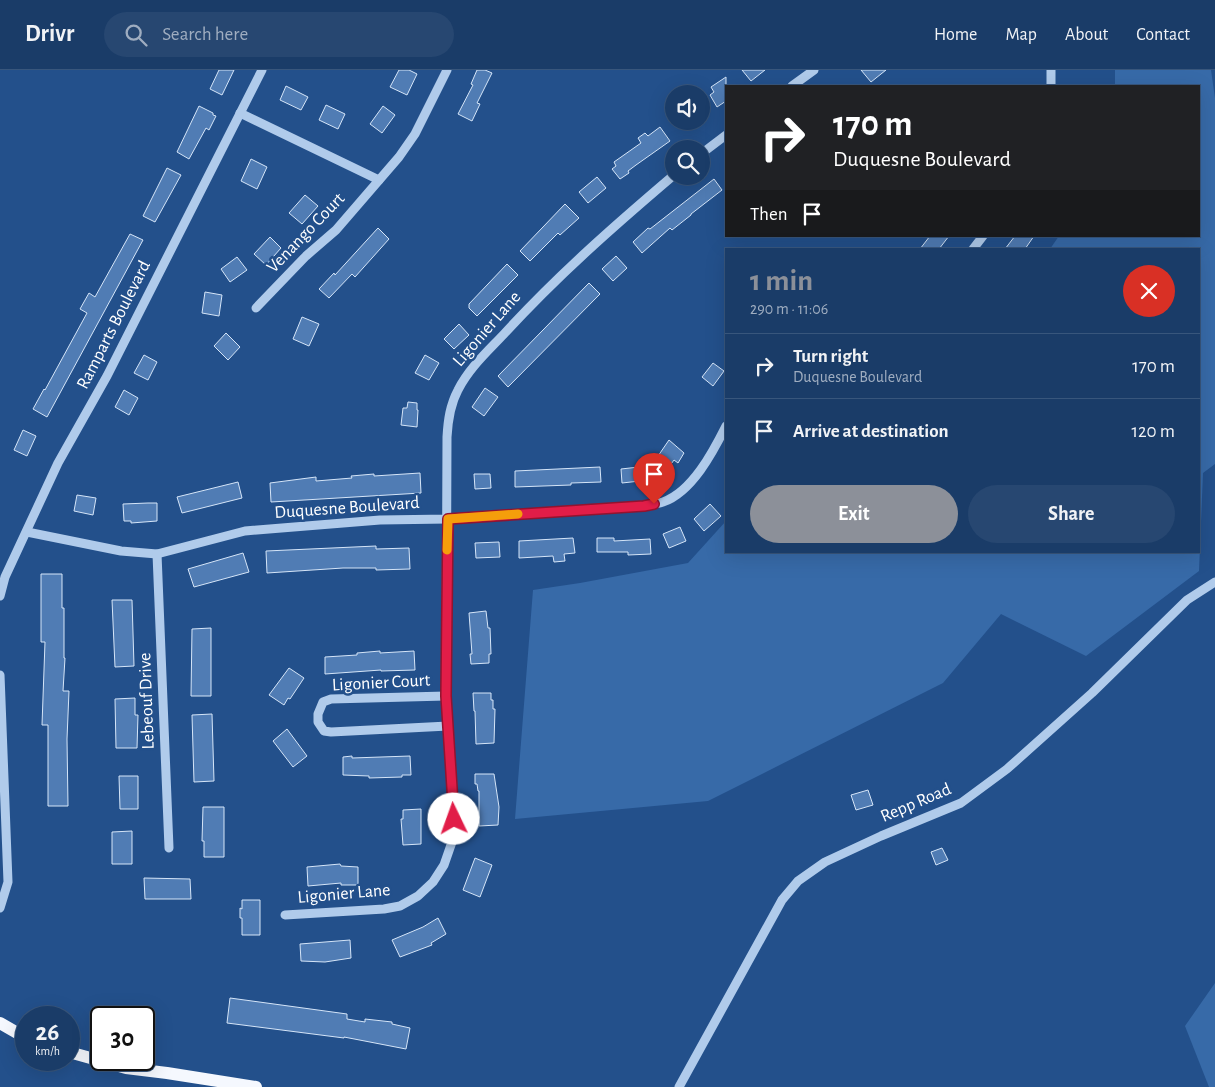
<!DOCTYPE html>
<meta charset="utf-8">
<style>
:root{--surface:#1a3c68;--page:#274771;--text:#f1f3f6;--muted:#9fadc0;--line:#38567c;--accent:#8c9099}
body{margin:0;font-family:"Alegreya Sans",sans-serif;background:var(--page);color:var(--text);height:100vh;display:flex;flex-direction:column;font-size:19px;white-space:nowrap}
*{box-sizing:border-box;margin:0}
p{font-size:16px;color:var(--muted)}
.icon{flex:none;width:28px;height:28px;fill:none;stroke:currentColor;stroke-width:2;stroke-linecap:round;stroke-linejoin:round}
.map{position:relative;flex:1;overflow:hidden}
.sheet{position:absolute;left:725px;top:178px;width:475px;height:305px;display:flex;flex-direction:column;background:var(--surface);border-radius:0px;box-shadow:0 5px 20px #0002,0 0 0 1px var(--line)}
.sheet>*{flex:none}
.guide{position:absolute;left:725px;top:15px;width:475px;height:152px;border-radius:0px;box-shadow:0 5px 20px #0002,0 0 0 1px var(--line);background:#202124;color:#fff;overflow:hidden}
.buttons{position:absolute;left:665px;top:15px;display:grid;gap:10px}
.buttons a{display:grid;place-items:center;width:45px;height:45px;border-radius:50%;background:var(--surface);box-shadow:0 5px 20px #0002,0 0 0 1px var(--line);font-size:25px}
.speed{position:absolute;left:15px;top:936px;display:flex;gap:10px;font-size:25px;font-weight:700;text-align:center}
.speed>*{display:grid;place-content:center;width:65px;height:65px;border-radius:50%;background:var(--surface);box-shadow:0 5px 20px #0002,0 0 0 1px var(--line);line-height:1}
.speed small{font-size:12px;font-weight:400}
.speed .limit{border:2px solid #111;border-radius:8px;background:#fff;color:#111}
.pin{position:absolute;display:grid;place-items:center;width:42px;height:42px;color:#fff;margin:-51px -21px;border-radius:50% 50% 50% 0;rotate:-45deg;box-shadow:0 0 5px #0007}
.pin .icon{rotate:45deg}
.me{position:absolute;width:55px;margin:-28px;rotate:357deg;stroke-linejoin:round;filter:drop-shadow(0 0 4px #0008)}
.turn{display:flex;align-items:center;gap:18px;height:105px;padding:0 25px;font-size:22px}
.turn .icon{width:65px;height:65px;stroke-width:2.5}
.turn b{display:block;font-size:35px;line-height:42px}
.then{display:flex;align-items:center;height:48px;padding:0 25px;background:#0003;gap:10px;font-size:19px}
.round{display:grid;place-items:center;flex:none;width:52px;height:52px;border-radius:26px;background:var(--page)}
.headline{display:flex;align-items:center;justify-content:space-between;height:85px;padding:0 25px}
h1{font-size:30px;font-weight:600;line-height:38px;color:var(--accent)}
.primary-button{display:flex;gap:10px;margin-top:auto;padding:10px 25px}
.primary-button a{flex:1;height:58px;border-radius:30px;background:var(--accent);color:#fff;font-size:20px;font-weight:600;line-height:58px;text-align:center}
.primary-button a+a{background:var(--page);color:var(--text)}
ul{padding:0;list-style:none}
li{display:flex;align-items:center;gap:15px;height:65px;padding:0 25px;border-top:1px solid var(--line)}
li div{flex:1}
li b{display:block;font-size:19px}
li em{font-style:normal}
header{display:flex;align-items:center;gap:30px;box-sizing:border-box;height:70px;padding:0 25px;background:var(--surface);border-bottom:1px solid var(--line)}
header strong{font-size:24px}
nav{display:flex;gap:28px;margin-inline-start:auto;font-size:18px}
.search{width:350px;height:45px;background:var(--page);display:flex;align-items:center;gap:12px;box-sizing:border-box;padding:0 18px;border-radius:28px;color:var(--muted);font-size:19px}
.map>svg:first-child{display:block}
</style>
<header>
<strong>Drivr</strong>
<div class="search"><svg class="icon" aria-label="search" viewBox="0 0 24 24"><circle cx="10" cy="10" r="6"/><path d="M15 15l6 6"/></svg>Search here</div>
<nav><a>Home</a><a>Map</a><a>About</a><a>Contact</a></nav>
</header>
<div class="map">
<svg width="1215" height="1017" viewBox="0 0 1215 1017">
<rect width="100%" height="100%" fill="#23508b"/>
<g fill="#376aa8">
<path d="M1115 0H1211L1215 28V394L1203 403 1199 501 1086 586 1001 544 943 613 708 731 515 749 533 520 580 513 688 493 726 451V481H1199V179H1050L1059 166H1199V16H1115Z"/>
<path d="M1215 913V1017H1209L1185 956Z"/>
</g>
<g fill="#507cb4" stroke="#d5e5f8">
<path d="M219 0H234L222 25 210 19Z"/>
<path d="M399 0H409L417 4 407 25 390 17Z"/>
<path d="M477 0H485L492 3 477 33 480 34 472 51 458 44 473 15 471 14Z"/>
<path d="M742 0H765L751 11Z"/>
<path d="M861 0H886L871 12Z"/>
<path d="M726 7V31L717 37 710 25 714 22 711 17Z"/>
<path d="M286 16 308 27 301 40 280 30Z"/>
<path d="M326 35 345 44 338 59 319 50Z"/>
<path d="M199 36 213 43V45L216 46 209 60 206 58 189 89 177 82Z"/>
<path d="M383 36 395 45 382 63 370 54Z"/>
<path d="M660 57 670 71 636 95 628 101 629 103 620 109 612 99 616 96 614 92 641 73 638 68 645 63 648 66Z"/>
<path d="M251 89 267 97 257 119 241 111Z"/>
<path d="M167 98 181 105 155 152 143 146Z"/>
<path d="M597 107 606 118 588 133 579 122Z"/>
<path d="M714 109 722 120 691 144V145L672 160 670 158 642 183 633 172 648 158 650 159Z"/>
<path d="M305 125 318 136 302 154 289 143Z"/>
<path d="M565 134 579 148 560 165 558 163 530 191 520 181Z"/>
<path d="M378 158 389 169 355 207 352 204 329 228 319 219 334 203 335 205Z"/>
<path d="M130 164 143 170 47 347 33 339 44 319 45 320 87 243 80 239 89 223 95 227Z"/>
<path d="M930 166H949L939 179H920Z"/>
<path d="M1015 166H1034L1025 179H1005Z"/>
<path d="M270 167 281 178 266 195 254 184Z"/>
<path d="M616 186 627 198 613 211 602 199Z"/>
<path d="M237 187 247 200 230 212 221 199Z"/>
<path d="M507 194 518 205 477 246 469 238V234Z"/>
<path d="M589 213 600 224 508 317 498 306Z"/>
<path d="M205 222 222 225 219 246 202 243Z"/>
<path d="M302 247 319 254 309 276 293 269Z"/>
<path d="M459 254 469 265 454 279 444 269Z"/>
<path d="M226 263 240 277 228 290 214 276Z"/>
<path d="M144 285 157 292 148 310 134 303Z"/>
<path d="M425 285 439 293 429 310 415 303Z"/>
<path d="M713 293 724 301 713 316 702 307Z"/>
<path d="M485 318 498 327 484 346 472 337Z"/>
<path d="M124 320 138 328 129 345 115 337Z"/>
<path d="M408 332 417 333V340H418L417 357 401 355 403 338H407Z"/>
<path d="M23 360 36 366 27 386 14 380Z"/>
<path d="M669 370 684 383 678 393 674 390 669 397 656 389Z"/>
<path d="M600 397 601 412 571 413V415L515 417V401Z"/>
<path d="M639 397 640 411 622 413 621 399Z"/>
<path d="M420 403 421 423 271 432 270 413 316 407V411L352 408 351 406 374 404V406Z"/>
<path d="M474 404H490L491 418 475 419Z"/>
<path d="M238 412 242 428 182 443 177 427Z"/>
<path d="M77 425 96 428 93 445 74 441Z"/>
<path d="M148 433H157V451L131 453V451H124L123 434Z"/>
<path d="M710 434 721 446 704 461 694 449Z"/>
<path d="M680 457 686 471 669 478 663 464Z"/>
<path d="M573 468 575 483 564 484 565 491 554 492 553 486 519 488V471Z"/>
<path d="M597 468H614V471L650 469 651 484 628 485V482H597Z"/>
<path d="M499 472 500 487 476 488 475 473Z"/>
<path d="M376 476V479L409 478 410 499 376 500V498H343L267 503 266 481Z"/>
<path d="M243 483 249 502 194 517 188 499Z"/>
<path d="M41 504H62V538H64V588H65L63 621H69L67 669 68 736H48V655H42L45 572H41Z"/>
<path d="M112 530H132L134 596 115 597Z"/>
<path d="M486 541 488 558H490L491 584H489V593L471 594 470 584H472L469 543Z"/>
<path d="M211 558V626H191L192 559Z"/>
<path d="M380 581V583L414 581 415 600 381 601V600L325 604V587L357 585V583Z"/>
<path d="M289 598 304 608 290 629 288 628 284 635 269 625Z"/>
<path d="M473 623H491V630H493V639H495L494 673 476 674 475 641H474Z"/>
<path d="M135 628V645H138L137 678H116L115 629Z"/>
<path d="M212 644 214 711 194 712 192 645Z"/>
<path d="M287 659 307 686 293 697 273 671Z"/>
<path d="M352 686V688L410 686 411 705H402V707L369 708V706L343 705V687Z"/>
<path d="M475 704H494L499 737 498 755 479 756V721H478L477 714H475Z"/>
<path d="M119 706H138V739H120Z"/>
<path d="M868 720 873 735 856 740 851 725Z"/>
<path d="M203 737H224V787H204V771H202Z"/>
<path d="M421 739V774L403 775 401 749H403V740Z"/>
<path d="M132 761V794H112V762Z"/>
<path d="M942 778 948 790 936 795 931 782Z"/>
<path d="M475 788 492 795 480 827 463 820Z"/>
<path d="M340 794 341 796 358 797V815H341V813L308 816 307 797Z"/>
<path d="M144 808 190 809 191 829H145Z"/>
<path d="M242 830H260V865H242V848H240V838L242 839Z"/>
<path d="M438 848 446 864 431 873 432 875 400 887 392 870 423 857Z"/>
<path d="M350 870 351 888 325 892 301 891 300 874Z"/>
<path d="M230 928 347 944V949L365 952V949L392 952V954L410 958 406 979 344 967V968L227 953Z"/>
</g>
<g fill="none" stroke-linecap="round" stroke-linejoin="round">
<g stroke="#b0cbeb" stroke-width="9">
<path d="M1051 0V16"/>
<path d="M792 16 814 0"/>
<path d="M240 43 379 110"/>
<path d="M701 84 726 65"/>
<path d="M973 179 983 166"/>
<path d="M256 238 306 186 336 160 399 87 415 64 447 0"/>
<path d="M27 462 121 481 157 484 245 461 380 450 448 449 644 436C650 435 657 434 663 432 692 422 713 382 726 356"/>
<path d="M157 484 169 778"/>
<path d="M0 526 5 507 58 393 107 306 262 0"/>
<path d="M0 605 8 812 0 838"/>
<path d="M446 626 331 629 323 632 318 644V652L324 661 331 662 448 656"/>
<path d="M285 845 384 839 400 836 418 826 433 812 444 795 452 772 454 749 446 626 447 367C448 350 450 335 458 320 469 298 488 281 504 264 557 206 614 156 674 105"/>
<path d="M679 1017 782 830 798 811 825 792 881 766 961 733 1007 699 1092 623 1187 530 1215 512"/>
</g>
<g stroke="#f5f8fe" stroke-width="12">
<path d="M0 953 26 968"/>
<path d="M69 982 126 998 167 1003 256 1017"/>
</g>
</g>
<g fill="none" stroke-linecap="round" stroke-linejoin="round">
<defs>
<path id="route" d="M454 749 446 626 448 449 644 436 654 434"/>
</defs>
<use href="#route" stroke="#92132f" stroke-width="12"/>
<use href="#route" stroke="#e11d48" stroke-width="9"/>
<path stroke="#f59e0b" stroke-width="9" d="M447 480 448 449 518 444"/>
</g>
<g text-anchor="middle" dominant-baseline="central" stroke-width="5" stroke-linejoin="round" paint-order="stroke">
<g font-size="18" fill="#fff" stroke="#23508b">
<text transform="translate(306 163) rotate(-46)">Venango Court</text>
<text transform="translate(114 255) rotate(-63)">Ramparts Boulevard</text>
<text transform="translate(487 259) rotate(-49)">Ligonier Lane</text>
<text transform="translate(347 438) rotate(-4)">Duquesne Boulevard</text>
<text transform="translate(381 613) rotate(-3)">Ligonier Court</text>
<text transform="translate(147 631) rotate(-92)">Lebeouf Drive</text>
<text transform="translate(916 733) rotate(-23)">Repp Road</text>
<text transform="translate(344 824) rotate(-5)">Ligonier Lane</text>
</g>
</g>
</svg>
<div class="buttons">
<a><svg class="icon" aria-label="sound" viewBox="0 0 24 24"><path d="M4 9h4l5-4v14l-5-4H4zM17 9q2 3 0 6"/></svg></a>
<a><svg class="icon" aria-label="search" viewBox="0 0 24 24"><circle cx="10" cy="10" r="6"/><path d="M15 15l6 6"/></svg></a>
</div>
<div class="speed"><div>26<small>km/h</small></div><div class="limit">30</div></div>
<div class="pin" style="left:654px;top:434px;background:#d93025"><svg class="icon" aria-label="arrive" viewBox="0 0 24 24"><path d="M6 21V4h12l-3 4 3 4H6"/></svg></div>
<svg class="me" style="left:454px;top:749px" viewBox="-20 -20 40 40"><circle r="19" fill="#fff"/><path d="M0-13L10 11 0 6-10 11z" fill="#e11d48"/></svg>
<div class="guide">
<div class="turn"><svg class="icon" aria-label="right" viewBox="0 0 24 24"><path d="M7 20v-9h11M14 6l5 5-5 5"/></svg><div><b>170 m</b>Duquesne Boulevard</div></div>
<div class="then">Then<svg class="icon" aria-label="arrive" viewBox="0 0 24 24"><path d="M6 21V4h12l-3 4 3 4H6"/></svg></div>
</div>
<section class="sheet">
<div class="headline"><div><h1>1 min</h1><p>290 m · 11:06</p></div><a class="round" style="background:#d93025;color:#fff"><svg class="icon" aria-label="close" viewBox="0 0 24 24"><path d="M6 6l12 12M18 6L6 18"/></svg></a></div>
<ul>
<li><svg class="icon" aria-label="right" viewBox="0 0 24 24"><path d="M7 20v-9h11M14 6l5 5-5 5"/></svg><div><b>Turn right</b><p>Duquesne Boulevard</p></div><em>170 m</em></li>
<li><svg class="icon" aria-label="arrive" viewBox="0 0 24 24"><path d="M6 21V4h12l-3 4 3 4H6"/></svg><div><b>Arrive at destination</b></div><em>120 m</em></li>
</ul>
<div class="primary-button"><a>Exit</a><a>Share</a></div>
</section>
</div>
